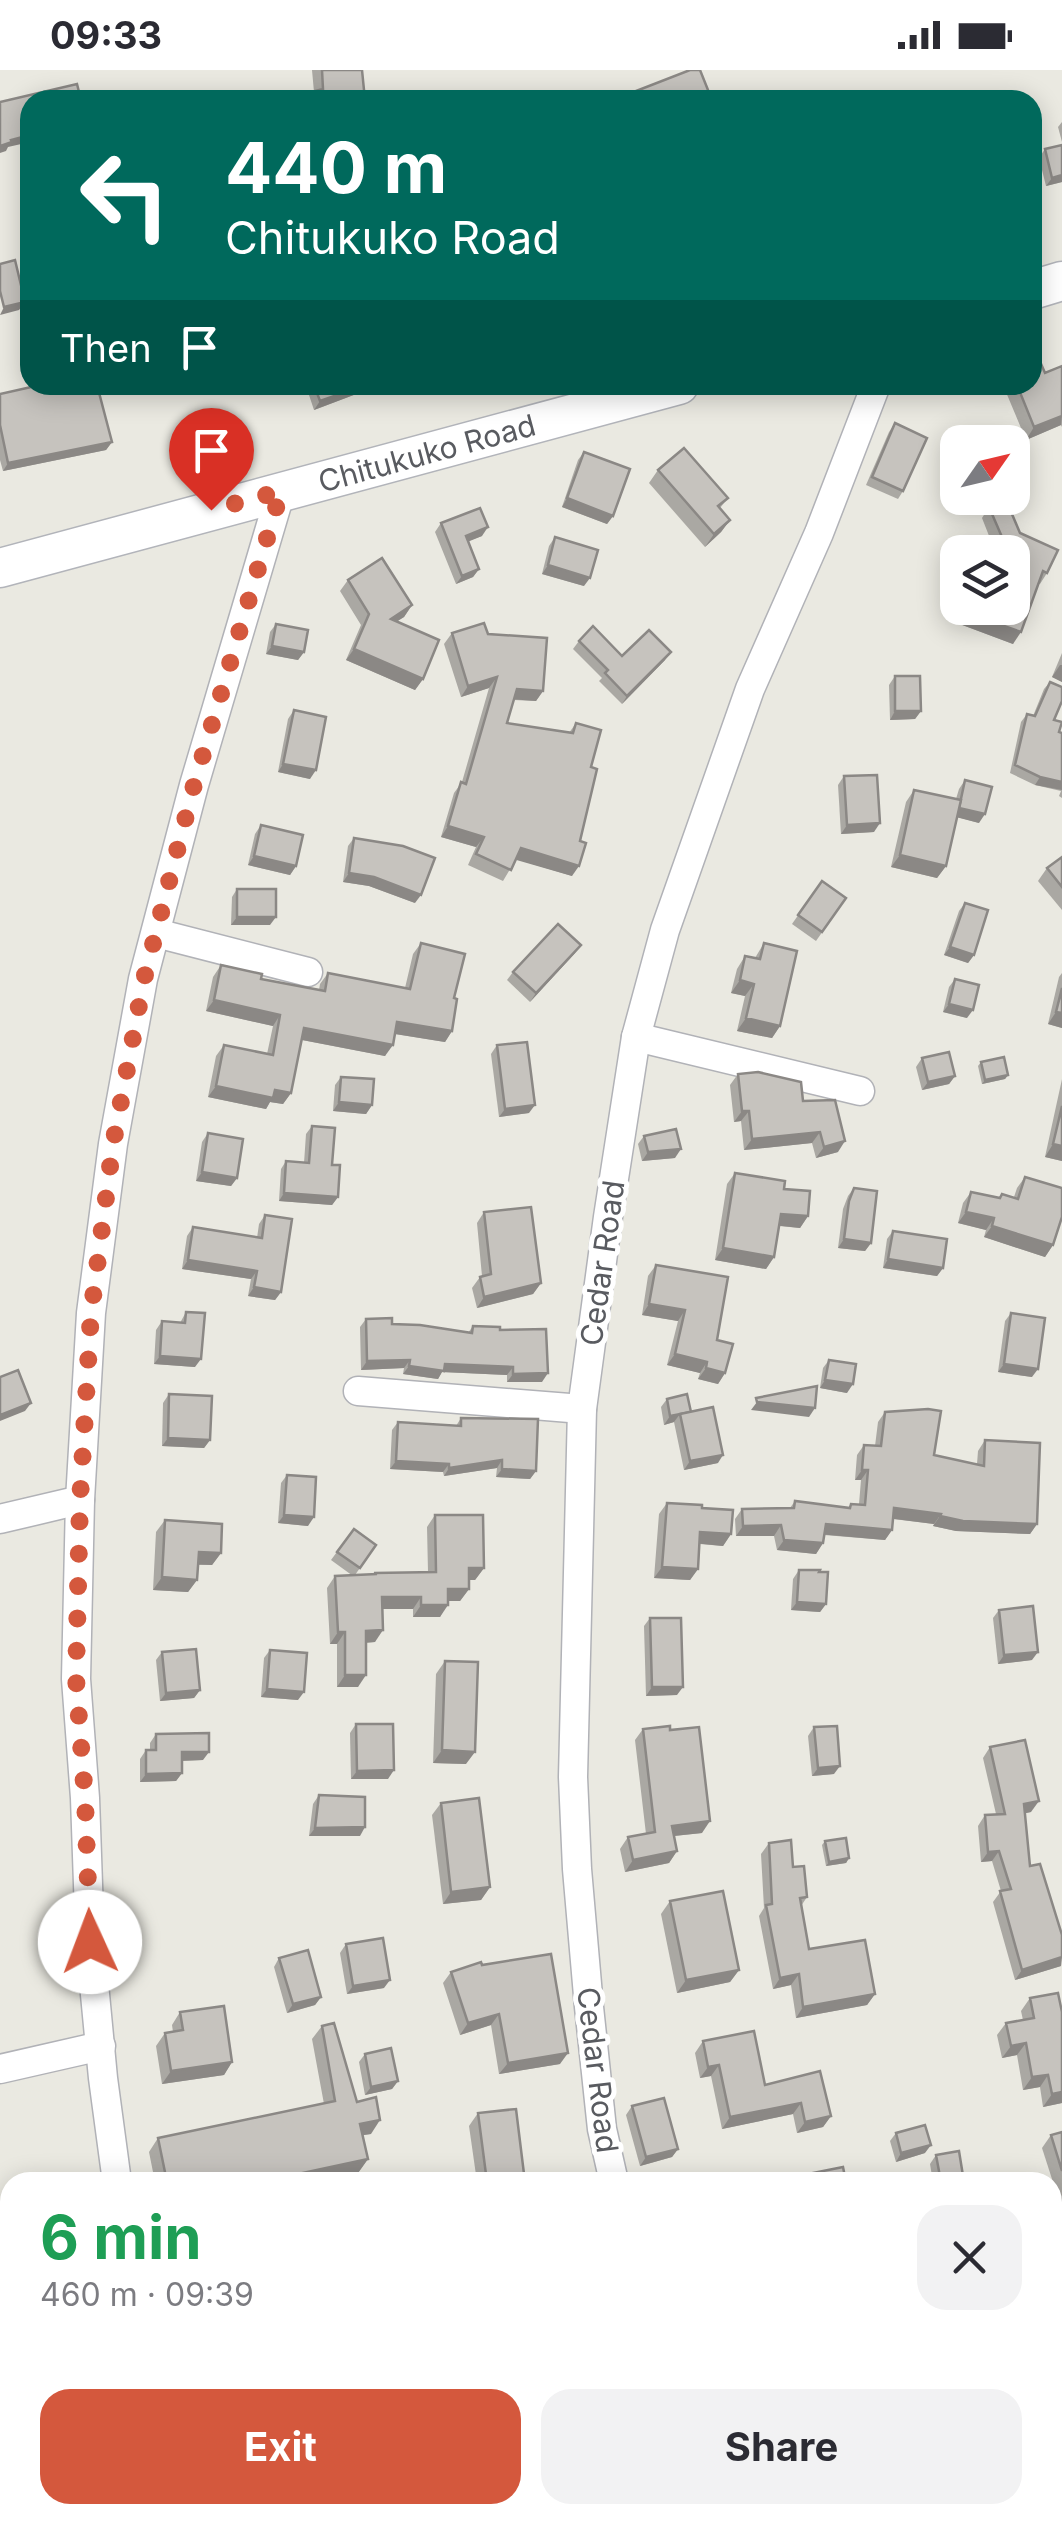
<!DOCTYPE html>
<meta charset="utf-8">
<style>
:root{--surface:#fff;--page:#f2f2f3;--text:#2b2b33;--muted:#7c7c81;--accent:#d4583d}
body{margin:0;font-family:Inter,sans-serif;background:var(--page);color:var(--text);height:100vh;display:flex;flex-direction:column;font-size:38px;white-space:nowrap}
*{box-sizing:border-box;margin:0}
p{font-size:32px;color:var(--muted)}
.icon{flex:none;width:55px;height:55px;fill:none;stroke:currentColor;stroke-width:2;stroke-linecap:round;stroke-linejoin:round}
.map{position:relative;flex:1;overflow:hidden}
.side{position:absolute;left:0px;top:2102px;width:1062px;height:352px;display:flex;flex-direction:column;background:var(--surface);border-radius:30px 30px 0 0;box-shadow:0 5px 25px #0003}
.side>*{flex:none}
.top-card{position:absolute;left:20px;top:20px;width:1022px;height:305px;border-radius:30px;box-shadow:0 5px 25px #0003;background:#00695c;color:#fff;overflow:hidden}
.needle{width:65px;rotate:56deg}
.controls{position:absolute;left:940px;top:355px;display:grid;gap:20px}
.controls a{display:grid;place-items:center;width:90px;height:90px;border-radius:20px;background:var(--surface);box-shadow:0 5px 25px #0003;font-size:50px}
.pin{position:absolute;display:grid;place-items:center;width:85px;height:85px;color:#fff;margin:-102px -42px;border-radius:50% 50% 50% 0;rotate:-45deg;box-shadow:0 0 10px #0007}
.pin .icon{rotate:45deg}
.me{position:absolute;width:110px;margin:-55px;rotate:358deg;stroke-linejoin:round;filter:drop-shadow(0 0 8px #0008)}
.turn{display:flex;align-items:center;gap:35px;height:210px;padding:0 40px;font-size:45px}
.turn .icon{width:130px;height:130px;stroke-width:2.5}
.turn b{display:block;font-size:70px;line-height:85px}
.then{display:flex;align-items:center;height:95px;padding:0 40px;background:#0003;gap:20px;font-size:38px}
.round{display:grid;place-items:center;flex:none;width:105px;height:105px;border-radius:30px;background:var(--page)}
.headline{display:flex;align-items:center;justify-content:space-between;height:170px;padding:0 40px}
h1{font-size:60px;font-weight:700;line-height:75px;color:#1e9e55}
.action{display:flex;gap:20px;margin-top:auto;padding:20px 40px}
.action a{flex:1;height:115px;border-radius:30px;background:var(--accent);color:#fff;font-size:40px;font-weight:700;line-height:115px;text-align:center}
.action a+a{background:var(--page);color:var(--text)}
.status{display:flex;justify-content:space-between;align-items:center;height:70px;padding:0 50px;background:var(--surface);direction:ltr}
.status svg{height:28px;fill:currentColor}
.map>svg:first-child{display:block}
</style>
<div class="status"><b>09:33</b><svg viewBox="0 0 49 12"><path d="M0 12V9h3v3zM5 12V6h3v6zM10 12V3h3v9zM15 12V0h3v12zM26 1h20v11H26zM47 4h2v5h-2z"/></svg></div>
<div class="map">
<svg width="1062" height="2454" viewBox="0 0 1062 2454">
<rect width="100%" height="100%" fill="#eae9e1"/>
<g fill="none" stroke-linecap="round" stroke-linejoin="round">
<defs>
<g id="street">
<path d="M156 863 308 902"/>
<path d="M636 967 860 1021"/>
<path d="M358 1321 582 1339"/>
<path d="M0 1449 80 1430"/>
<path d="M0 1999 101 1976"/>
<path d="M117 2112 103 2008 90 1872 85 1728 76 1609 80 1430 91 1243 113 1074 143 909 194 715 281 421"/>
<path d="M614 2112 602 2059 589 1937 577 1799 573 1707 582 1339 608 1147 636 967 665 860 750 619 819 463 876 315"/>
<path d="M190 2445 193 2454"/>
<path d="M702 2445 705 2454"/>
</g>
<g id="secondary">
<path d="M1032 220 1062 211"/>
<path id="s1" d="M0 498 679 315"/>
</g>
</defs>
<use href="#street" stroke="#b1b2b7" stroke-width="31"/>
<use href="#secondary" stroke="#b2b4ba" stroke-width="41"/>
<use href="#street" stroke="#fff" stroke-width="28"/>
<use href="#secondary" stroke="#fff" stroke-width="38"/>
</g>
<g fill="#aaa8a3">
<path d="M312 0H362L365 30 314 22Z"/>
<path d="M1062 52V72L1058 57Z"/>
<path d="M1045 79 1062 112 1046 116 1039 88Z"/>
<path d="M1062 296V357L1061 355 1026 370 1003 315H1032L1045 303Z"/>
<path d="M310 315H380L314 340 307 319Z"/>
<path d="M0 324 112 372 106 380 3 401 0 390Z"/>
<path d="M895 353 903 421 898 429 866 415 889 362Z"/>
<path d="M584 382 613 446 607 454 562 437 578 390Z"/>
<path d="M658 400 728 428 720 438 730 450 721 462 705 477 649 413Z"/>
<path d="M989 437 1020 463 1047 503 1040 514 1038 513 1013 574 957 553 962 538H1012V482H974L981 472 993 476 982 448Z"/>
<path d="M441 453 482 466 468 471 479 499 473 507 456 514 435 462Z"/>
<path d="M555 467 584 516 542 504 549 476Z"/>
<path d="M348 510 412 535 404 547 396 552 423 609 415 620 346 590 361 555 340 521Z"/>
<path d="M276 554 304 582 298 590 266 584 270 562Z"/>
<path d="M452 563 488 564 543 621 536 631 514 630 507 653 569 663 576 653 591 697 572 806 516 789 503 811 468 795 476 777 441 767 454 723 462 712 489 618 461 627 444 574Z"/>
<path d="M579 571 622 586 665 590 622 634 599 611 602 608 573 579Z"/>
<path d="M1062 583V612L1052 607Z"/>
<path d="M895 606 921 641 915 649 890 650 889 615Z"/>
<path d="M1050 612 1054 650 1059 662 1062 663V728L1059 726 1061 721 1035 715 1010 703 1021 652 1027 644 1033 646 1044 619Z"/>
<path d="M294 640 310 709 278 702 288 649Z"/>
<path d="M844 706 874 762 841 764 838 715Z"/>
<path d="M965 710 979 753 957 747 946 796 937 808 891 797 906 732 914 720 956 729 959 719Z"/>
<path d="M261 755 296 796 290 805 248 795 255 764Z"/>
<path d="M354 768 415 833 369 816 343 812 348 776Z"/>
<path d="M1062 787V840L1038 811 1047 798Z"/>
<path d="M822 811 846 828 816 871 792 854Z"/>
<path d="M237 819 270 855H231L232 827Z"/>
<path d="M965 833 974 885 968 893 944 885 959 841Z"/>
<path d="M421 873 454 928 452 961 445 972 395 964 385 986 302 970 291 1023 283 1034 270 1032 266 1039 208 1027 216 986 224 975 267 984 273 956 206 941 213 907 221 895 261 909 319 920 320 914 328 903 405 918 413 884Z"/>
<path d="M764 873 780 956 772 968 737 961 745 926 731 923 737 899 745 886 755 888Z"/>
<path d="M575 883 530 932 507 910 513 902Z"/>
<path d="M1062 903V958L1048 954 1059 907Z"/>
<path d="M955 909 967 948 943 942 949 917Z"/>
<path d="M497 975 529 1043 499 1047 491 984Z"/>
<path d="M922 988 955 1006 949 1014 922 1020 916 997Z"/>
<path d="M981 992 1008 1005 1005 1009 982 1014 978 996Z"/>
<path d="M738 1004 803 1031 838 1082 816 1088 812 1073 744 1080 741 1051 734 1052 730 1015Z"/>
<path d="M341 1007 372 1035 366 1044 333 1041 335 1015Z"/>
<path d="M1062 1009V1091L1045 1087Z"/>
<path d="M312 1056 332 1095 338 1127 332 1135 279 1131 281 1099 286 1091 304 1093 306 1064Z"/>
<path d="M208 1063 237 1108 231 1116 196 1111 202 1072Z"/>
<path d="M644 1066 675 1088 642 1091 638 1074Z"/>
<path d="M735 1103 784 1119 808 1146 800 1158 779 1156 774 1187 766 1199 715 1190 727 1114Z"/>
<path d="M1025 1107 1053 1175 1045 1187 984 1167 986 1160 958 1153 963 1133 971 1122 999 1128 1002 1124 1014 1127 1017 1118Z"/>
<path d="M854 1118 871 1173 865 1181 838 1178 843 1139 848 1126Z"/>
<path d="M484 1142 541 1213 533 1224 477 1238 472 1218 480 1207 482 1206 477 1153Z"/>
<path d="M265 1145 281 1222 275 1230 248 1226 251 1209 182 1199 187 1166 193 1157 257 1168 259 1154Z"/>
<path d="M893 1161 943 1198 937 1206 883 1198 887 1169Z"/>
<path d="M656 1195 717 1270 725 1303 718 1314 698 1309 700 1303 667 1295 678 1251 642 1245 648 1206Z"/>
<path d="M186 1242 195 1297 154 1294 156 1260 162 1251 180 1253Z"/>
<path d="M1011 1243 1032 1307 998 1302 1005 1251Z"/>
<path d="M366 1249 392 1254 468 1263 473 1256 500 1260 542 1312H507V1305L442 1302 438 1309 403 1304 404 1298 361 1300 360 1257Z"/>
<path d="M829 1290 847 1323 820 1318 823 1298Z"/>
<path d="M169 1324 210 1370 204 1378 162 1376 163 1333Z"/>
<path d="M667 1329 690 1342 718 1393 684 1400 674 1352 664 1355 661 1337Z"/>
<path d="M885 1342 934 1385 977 1394 978 1381 985 1370 1037 1454 1030 1464 956 1461 933 1456 934 1454 893 1449 892 1460 885 1470 824 1465 823 1473 816 1484 777 1480 774 1466H736L735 1449 742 1439 790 1438 795 1431 848 1438 851 1434H859L861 1410H855L857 1385 864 1375 875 1376 878 1352Z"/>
<path d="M461 1348 536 1401 530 1409 496 1407 497 1398 444 1406 443 1402 390 1399 392 1360 398 1352 456 1356Z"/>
<path d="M287 1405 308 1456 278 1453 281 1413Z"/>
<path d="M667 1433 702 1438 731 1464 723 1476 700 1474 698 1499 690 1510 654 1508 659 1444Z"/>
<path d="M435 1445 484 1498 475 1510H469V1519L460 1531H448L440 1547H413V1539H382L375 1572 366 1573 358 1617H337V1574H330L327 1518 335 1506H353L331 1490 354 1459 376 1475 355 1505H373L374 1503 428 1502 427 1457Z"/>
<path d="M165 1450 221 1483 212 1495H198L197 1510 188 1522 153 1520 156 1462Z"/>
<path d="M799 1500 826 1534 820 1542 791 1540 793 1509Z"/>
<path d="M999 1540 1032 1590 998 1594 993 1548Z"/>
<path d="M650 1548 677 1625 646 1626 644 1556Z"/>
<path d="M270 1580 298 1630 261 1627 264 1588Z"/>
<path d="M162 1582 200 1620 194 1628 160 1631 156 1590Z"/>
<path d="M445 1591 466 1694 433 1693 436 1604Z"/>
<path d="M356 1654 388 1709H351L350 1663Z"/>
<path d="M814 1657 834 1704 812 1706 808 1666Z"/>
<path d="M643 1659 702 1763 674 1766 677 1781 669 1793 625 1802 620 1779 628 1767 646 1764 635 1670Z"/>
<path d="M156 1664 203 1690 182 1691V1703L176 1711 140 1712V1689L146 1680H150V1673Z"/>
<path d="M990 1677 1031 1742 1025 1743 1030 1796 1062 1865 1061 1896 1015 1910 993 1832 1001 1821 992 1791 981 1792 978 1756 985 1745 996 1744 983 1688Z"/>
<path d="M319 1725 360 1766H309L313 1734Z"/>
<path d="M441 1733 490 1817 481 1830 443 1834 432 1745Z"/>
<path d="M825 1771 849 1788 846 1793 826 1796 822 1775Z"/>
<path d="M769 1773 793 1797 807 1827 801 1836 809 1879 875 1924 867 1935 796 1948 791 1915 773 1919 759 1846 764 1838 761 1784Z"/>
<path d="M670 1831 739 1900 730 1912 677 1923 661 1844Z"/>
<path d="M346 1874 384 1918 347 1924 340 1883Z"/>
<path d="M279 1888 321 1927 315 1935 287 1943 274 1897Z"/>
<path d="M482 1895 560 1994 499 2004 491 1955 460 1965 443 1913 451 1902Z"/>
<path d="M1030 1928 1062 2033 1043 2037 1040 2017 1023 2020 1017 1985 1002 1988 997 1965 1006 1953 1023 1950 1021 1941Z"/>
<path d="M180 1942 232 1992 224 2005 162 2014 156 1976 165 1963 173 1962 172 1955Z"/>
<path d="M322 1956 371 2064 362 2065 368 2089 358 2103 314 2112H155L149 2082 158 2068 324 2034 312 1969Z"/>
<path d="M703 1971 765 2015 831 2046 823 2057 797 2063 793 2044 722 2059 711 2006 700 2008 695 1983Z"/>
<path d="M365 1984 398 2011 392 2019 365 2025 359 1992Z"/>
<path d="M632 2036 678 2079 672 2087 640 2096 626 2045Z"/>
<path d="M478 2043 525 2112H477L469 2056Z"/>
<path d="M1062 2062V2137H1061L1042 2078 1051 2065Z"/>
<path d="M896 2063 925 2083 896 2092 890 2071Z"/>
<path d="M936 2085 964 2112H933L930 2094Z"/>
<path d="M1062 2269V2310L1057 2311 1056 2305 1052 2306V2272Z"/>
<path d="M256 2445H286L259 2453Z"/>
</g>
<g fill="#8b8885">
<path d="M30 65V72L8 77 6 81 0 83V76L11 70Z"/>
<path d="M1062 105V112L1046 116 1052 108Z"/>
<path d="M25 232 19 240 0 245 4 237Z"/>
<path d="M366 315H380L314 340 320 331Z"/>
<path d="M1062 346 1061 355 1026 370 1034 357Z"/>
<path d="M112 372 106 380 3 401 8 393Z"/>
<path d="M567 428 613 446 607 454 562 437Z"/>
<path d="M730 450 721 462 705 477 714 464Z"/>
<path d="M488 457 482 466 460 475 466 466Z"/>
<path d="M548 495 590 508 584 516 542 504Z"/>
<path d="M479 499 473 507 456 514 462 506Z"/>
<path d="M412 535 404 547 383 560 391 549Z"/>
<path d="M964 542 1021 562 1013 574 957 553Z"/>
<path d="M272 576 304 582 298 590 266 584Z"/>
<path d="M354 579 423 609 415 620 346 590Z"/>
<path d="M671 582 665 590 622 634 627 626Z"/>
<path d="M1060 595H1062V612L1052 607Z"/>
<path d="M497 607 489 618 461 627 468 616Z"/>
<path d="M517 619 543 621 536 631 509 629Z"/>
<path d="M895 641H921L915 649 890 650Z"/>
<path d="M283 694 316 700 310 709 278 702Z"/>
<path d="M1040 707 1062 712V720L1035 715Z"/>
<path d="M958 737 985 744 979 753 952 746Z"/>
<path d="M880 753 874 762 841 764 847 755Z"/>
<path d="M448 756 484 767 476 777 441 767Z"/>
<path d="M521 778 579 796 572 806 513 789Z"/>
<path d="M900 785 946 796 937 808 891 797Z"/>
<path d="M254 786 296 796 290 805 248 795Z"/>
<path d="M349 803 374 807 421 825 415 833 369 816 343 812Z"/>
<path d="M237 847H276L270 855H231Z"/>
<path d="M581 875 575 883 530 932 536 923Z"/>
<path d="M950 877 974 885 968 893 944 885Z"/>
<path d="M740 910 754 914 745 926 731 923Z"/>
<path d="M214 930 280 945 273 956 206 941Z"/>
<path d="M949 934 973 940 967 948 943 942Z"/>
<path d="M1056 942 1062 943V958L1048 954Z"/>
<path d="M746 948 780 956 772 968 737 961Z"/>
<path d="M397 952 452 961 445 972 389 963Z"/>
<path d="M304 958 393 975 385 986 297 969Z"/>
<path d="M1008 1005 1005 1009 982 1014 985 1010Z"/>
<path d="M955 1006 949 1014 922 1020 928 1012Z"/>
<path d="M216 1016 275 1020 291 1023 283 1034 270 1032 266 1039 208 1027Z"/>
<path d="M339 1032 372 1035 366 1044 333 1041Z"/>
<path d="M535 1035 529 1043 499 1047 505 1039Z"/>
<path d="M742 1041H749L741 1051 734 1052Z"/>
<path d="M820 1062 812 1073 744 1080 752 1069Z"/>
<path d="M845 1071 838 1082 816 1088 824 1077Z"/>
<path d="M1053 1074 1062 1076V1091L1045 1087Z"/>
<path d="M681 1079 675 1088 642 1091 648 1082Z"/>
<path d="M202 1102 237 1108 231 1116 196 1111Z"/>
<path d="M284 1123 338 1127 332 1135 279 1131Z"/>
<path d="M966 1142 994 1148 986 1160 958 1153Z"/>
<path d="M781 1144 808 1146 800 1158 773 1155Z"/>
<path d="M992 1156 1053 1175 1045 1187 984 1167Z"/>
<path d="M844 1169 871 1173 865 1181 838 1178Z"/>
<path d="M723 1178 774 1187 766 1199 715 1190Z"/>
<path d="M888 1189 943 1198 937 1206 883 1198Z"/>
<path d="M188 1190 257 1201 251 1209 182 1199Z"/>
<path d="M541 1213 533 1224 477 1238 484 1227Z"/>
<path d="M254 1217 281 1222 275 1230 248 1226Z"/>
<path d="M649 1234 685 1240 678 1251 642 1245Z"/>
<path d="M675 1284 707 1292 700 1303 667 1295Z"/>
<path d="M160 1286 201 1289 195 1297 154 1294Z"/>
<path d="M410 1290 404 1298 361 1300 367 1291Z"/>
<path d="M445 1294 513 1297 507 1305 442 1302 438 1309 403 1304 409 1296Z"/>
<path d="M1004 1294 1038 1299 1032 1307 998 1302Z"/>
<path d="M706 1298 725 1303 718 1314 698 1309Z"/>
<path d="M548 1303 542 1312H507L513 1304Z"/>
<path d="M825 1310 853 1314 847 1323 820 1318Z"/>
<path d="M757 1332 815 1338 809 1347 751 1340Z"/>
<path d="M31 1333 25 1341 0 1351V1345Z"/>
<path d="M680 1344 674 1352 664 1355 670 1346Z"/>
<path d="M168 1368 210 1370 204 1378 162 1376Z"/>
<path d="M723 1385 718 1393 684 1400 690 1391Z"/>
<path d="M502 1390 497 1398 444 1406 449 1398Z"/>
<path d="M396 1391 449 1394 443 1402 390 1399Z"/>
<path d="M502 1399 536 1401 530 1409 496 1407Z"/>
<path d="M862 1400H868L861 1410H855Z"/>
<path d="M894 1438 941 1444 934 1454 887 1448Z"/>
<path d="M284 1445 314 1447 308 1456 278 1453Z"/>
<path d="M940 1446 1037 1454 1030 1464 956 1461 933 1456Z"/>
<path d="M826 1454 892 1460 885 1470 818 1464Z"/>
<path d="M781 1455 774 1466H736L743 1456Z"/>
<path d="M700 1462 731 1464 723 1476 693 1473Z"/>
<path d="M784 1470 823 1473 816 1484 777 1480Z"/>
<path d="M199 1482 221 1483 212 1495 190 1494Z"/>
<path d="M662 1497 698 1499 690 1510 654 1508Z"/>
<path d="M469 1498H484L475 1510H460Z"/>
<path d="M162 1507 197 1510 188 1522 153 1520Z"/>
<path d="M448 1519H469L460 1531H440Z"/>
<path d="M382 1527H421L413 1539H373Z"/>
<path d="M797 1532 826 1534 820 1542 791 1540Z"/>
<path d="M421 1535H448L440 1547H413Z"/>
<path d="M383 1560 375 1572 358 1573 366 1561Z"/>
<path d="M338 1562H345L337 1574H330Z"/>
<path d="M1038 1582 1032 1590 998 1594 1004 1585Z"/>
<path d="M345 1605H366L358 1617H337Z"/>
<path d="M652 1617H683L677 1625 646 1626Z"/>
<path d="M267 1619 304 1622 298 1630 261 1627Z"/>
<path d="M200 1620 194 1628 160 1631 166 1623Z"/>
<path d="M442 1680 475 1682 466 1694 433 1693Z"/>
<path d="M182 1682H209L203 1690 176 1691Z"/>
<path d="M840 1696 834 1704 812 1706 818 1698Z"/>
<path d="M394 1700 388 1709H351L357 1701Z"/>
<path d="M182 1703 176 1711 140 1712 146 1704Z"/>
<path d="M1039 1731 1031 1742 1017 1745 1024 1734Z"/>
<path d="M710 1751 702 1763 664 1767 672 1756Z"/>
<path d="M365 1757 360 1766H309L315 1758Z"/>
<path d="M677 1781 669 1793 625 1802 633 1790Z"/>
<path d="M999 1781 992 1791 981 1792 988 1782Z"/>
<path d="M849 1788 846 1793 826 1796 829 1792Z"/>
<path d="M490 1817 481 1830 443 1834 451 1822Z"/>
<path d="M1062 1887 1061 1896 1015 1910 1022 1900Z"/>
<path d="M739 1900 730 1912 677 1923 686 1910Z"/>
<path d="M799 1904 791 1915 773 1919 780 1908Z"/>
<path d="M390 1910 384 1918 347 1924 353 1916Z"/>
<path d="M875 1924 867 1935 796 1948 803 1937Z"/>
<path d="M321 1927 315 1935 287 1943 293 1934Z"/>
<path d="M499 1944 491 1955 460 1965 468 1953Z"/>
<path d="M1026 1973 1017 1985 1002 1988 1011 1976Z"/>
<path d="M568 1983 560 1994 499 2004 508 1993Z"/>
<path d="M232 1992 224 2005 162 2014 171 2001Z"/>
<path d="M719 1995 711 2006 700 2008 708 1997Z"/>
<path d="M1048 2005 1040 2017 1023 2020 1032 2007Z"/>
<path d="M398 2011 392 2019 365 2025 371 2017Z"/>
<path d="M1062 2022V2033L1043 2037 1052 2024Z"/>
<path d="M801 2033 793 2044 722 2059 730 2047Z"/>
<path d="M831 2046 823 2057 797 2063 805 2052Z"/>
<path d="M380 2050 371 2064 350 2067 360 2054Z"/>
<path d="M931 2075 925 2083 896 2092 901 2083Z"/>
<path d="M678 2079 672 2087 640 2096 646 2087Z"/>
<path d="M368 2089 358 2103 314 2112H273L275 2109Z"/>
<path d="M1062 2296 1056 2305 1052 2306V2298Z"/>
<path d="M265 2445H286L259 2453Z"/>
</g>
<g fill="#c6c3be" stroke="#8b8885" stroke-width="2.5">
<path d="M322 0H362L365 30H282L323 19Z"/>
<path d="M690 0H700L712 30H613Z"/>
<path d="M77 14 81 30H30V65L11 70 12 72 0 76V32Z"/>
<path d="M1062 75V105L1052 108 1045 79Z"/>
<path d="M15 190 25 232 4 237 0 221V194Z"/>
<path d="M1032 273 1045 303 1062 296V346L1034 357 1017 315H1032Z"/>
<path d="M40 315H97L112 372 8 393 0 355V324Z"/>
<path d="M314 315H366L320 331Z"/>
<path d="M895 353 927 368 903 421 872 407Z"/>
<path d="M684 378 728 428 718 436 730 450 714 464 658 400Z"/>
<path d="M584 382 630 399 613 446 567 428Z"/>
<path d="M1006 430 1020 463 1058 480 1047 503 1043 501 1021 562 964 542 966 538H1012V482H978L981 472 1008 481 989 437Z"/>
<path d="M480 438 488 457 466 466 479 499 462 506 441 453Z"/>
<path d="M555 467 598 480 590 508 548 495Z"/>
<path d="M382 488 412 535 391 549 439 570 423 609 354 579 369 544 348 510Z"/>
<path d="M484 553 488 564 547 568 543 621 517 619 507 653 573 663 576 653 601 660 591 697 597 699 580 771 586 773 579 796 521 778 511 800 476 784 484 767 448 756 461 712 466 714 497 607 468 616 452 563Z"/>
<path d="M276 554 308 560 304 582 272 576Z"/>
<path d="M593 556 622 586 649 560 671 582 627 626 605 603 608 600 579 571Z"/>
<path d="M895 606H920L921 641H895Z"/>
<path d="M1050 612 1062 617V631L1054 650 1062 652 1059 662 1062 663V712L1040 707 1015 695 1027 644 1035 646Z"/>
<path d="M294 640 326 647 316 700 283 694Z"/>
<path d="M877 705 880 753 847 755 844 706Z"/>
<path d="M965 710 992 717 985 744 959 738Z"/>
<path d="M914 720 961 730 946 796 900 785Z"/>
<path d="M261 755 303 765 296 796 254 786Z"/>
<path d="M354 768 403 776 435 788 421 825 374 807 349 803Z"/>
<path d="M1062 787V817L1047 798Z"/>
<path d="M822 811 846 828 822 862 798 845Z"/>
<rect x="237" y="819" width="39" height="28"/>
<path d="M965 833 988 840 974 885 950 877Z"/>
<path d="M558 854 581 875 536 923 513 902Z"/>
<path d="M421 873 465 884 454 928 457 929 452 961 397 952 393 975 304 958 291 1023 275 1020 273 1028 216 1016 224 975 273 985 280 945 214 930 221 895 262 904 261 909 325 921 328 903 410 919Z"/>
<path d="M764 873 797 881 780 956 746 948 754 914 740 910 745 886 760 889Z"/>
<path d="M955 909 979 915 973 940 949 934Z"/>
<path d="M1062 918V943L1056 942Z"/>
<path d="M527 972 535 1035 505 1039 497 975Z"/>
<path d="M949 982 955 1006 928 1012 922 988Z"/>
<path d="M1004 987 1008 1005 985 1010 981 992Z"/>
<path d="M758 1002 801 1012 803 1031 835 1030 845 1071 824 1077 820 1062 752 1069 749 1041H742L738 1004Z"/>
<path d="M341 1007 374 1009 372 1035 339 1032Z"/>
<path d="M1062 1036V1076L1053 1074Z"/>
<path d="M312 1056 335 1058 332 1095H340L338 1127 284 1123 286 1091 309 1093Z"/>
<path d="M676 1059 681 1079 648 1082 644 1066Z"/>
<path d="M208 1063 243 1069 237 1108 202 1102Z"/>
<path d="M735 1103 785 1111 784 1119 810 1121 808 1146 781 1144 774 1187 723 1178Z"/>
<path d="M1025 1107 1062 1118V1147L1053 1175 992 1156 994 1148 966 1142 971 1122 1000 1128 1002 1124 1018 1129Z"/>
<path d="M854 1118 877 1121 871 1173 844 1169 849 1131Z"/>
<path d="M531 1137 541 1213 484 1227 480 1207 491 1204 484 1142Z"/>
<path d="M265 1145 292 1149 281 1222 254 1217 257 1201 188 1190 193 1157 262 1168Z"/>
<path d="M893 1161 947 1169 943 1198 888 1189Z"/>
<path d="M656 1195 728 1207 717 1270 733 1274 725 1303 706 1298 707 1292 675 1284 685 1240 649 1234Z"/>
<path d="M186 1242 205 1243 201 1289 160 1286 162 1251 185 1253Z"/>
<path d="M1011 1243 1045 1248 1038 1299 1004 1294Z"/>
<path d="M392 1248V1254L420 1255 472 1263 473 1256 500 1257V1260L546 1259 548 1303 513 1304V1297L445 1294 444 1301 409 1296 410 1290 367 1291 366 1249Z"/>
<path d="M829 1290 856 1294 853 1314 825 1310Z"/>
<path d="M18 1300 31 1333 0 1345V1307Z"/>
<path d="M817 1316 815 1338 757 1332 756 1328Z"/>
<path d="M169 1324 212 1326 210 1370 168 1368Z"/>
<path d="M687 1324 691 1342 670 1346 667 1329Z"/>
<path d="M713 1337 723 1385 690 1391 680 1344Z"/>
<path d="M928 1339 941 1341 934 1385 984 1396 985 1370 1040 1373 1037 1454 963 1451 940 1446 941 1444 894 1438 892 1460 826 1454 823 1473 784 1470 781 1455 743 1456 742 1439 794 1438 795 1431 850 1438 851 1434 865 1435 868 1400H862L864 1375 881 1376 885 1342Z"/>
<path d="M461 1348 538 1349 536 1401 502 1399V1390L449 1398V1394L396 1391 398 1352 461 1356Z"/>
<path d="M287 1405 316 1407 314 1447 284 1445Z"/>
<path d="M667 1433 702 1435V1438L733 1440 731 1464 700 1462 698 1499 662 1497Z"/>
<path d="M435 1445H483L484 1498H469V1519H448V1535H421V1527H382L383 1560 366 1561V1605H345V1562H338L335 1506 377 1504 374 1503 436 1502Z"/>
<path d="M165 1450 222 1454 221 1483 199 1482 197 1510 162 1507Z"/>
<path d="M354 1459 376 1475 360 1498 337 1482Z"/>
<path d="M799 1500H820L819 1502H828L826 1534 797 1532Z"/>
<path d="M1033 1536 1038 1582 1004 1585 999 1540Z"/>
<path d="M650 1548H681L683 1617H652Z"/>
<path d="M196 1579 200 1620 166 1623 162 1582Z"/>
<path d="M270 1580 307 1583 304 1622 267 1619Z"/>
<path d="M445 1591 478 1592 475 1682 442 1680Z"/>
<path d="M356 1654H393L394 1700 357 1701Z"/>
<path d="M670 1656V1660L699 1657 710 1751 672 1756 677 1781 633 1790 628 1767 655 1762 643 1659Z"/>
<path d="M837 1656 840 1696 818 1698 814 1657Z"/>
<path d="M209 1663V1682H182V1703L146 1704V1680H156V1664Z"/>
<path d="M1025 1670 1039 1731 1024 1734 1030 1796 1040 1794 1062 1865V1887L1022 1900 1000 1821 1011 1819 999 1781 988 1782 985 1745 1005 1744 990 1677Z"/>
<path d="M319 1725 365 1727V1757L315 1758Z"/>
<path d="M479 1728 490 1817 451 1822 441 1733Z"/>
<path d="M846 1768 849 1788 829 1792 825 1771Z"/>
<path d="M791 1770 793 1797 804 1796 807 1827 800 1828 809 1879 865 1870 875 1924 803 1937 799 1904 780 1908 766 1835 772 1834 769 1773Z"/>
<path d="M723 1821 739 1900 686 1910 670 1831Z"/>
<path d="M383 1868 390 1910 353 1916 346 1874Z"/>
<path d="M308 1880 321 1927 293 1934 279 1888Z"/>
<path d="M551 1884 568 1983 508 1993 499 1944 468 1953 451 1902 481 1892 482 1895Z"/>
<path d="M1058 1923 1062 1942V2022L1052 2024 1048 2005 1032 2007 1026 1973 1011 1976 1006 1953 1034 1948 1030 1928Z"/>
<path d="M224 1936 232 1992 171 2001 165 1963 183 1960 180 1942Z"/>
<path d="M334 1953 357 2032 376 2027 380 2050 360 2054 368 2089 275 2109 276 2112H167L158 2068 335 2031 322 1956Z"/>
<path d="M754 1961 765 2015 820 2001 831 2046 805 2052 801 2033 730 2047 719 1995 708 1997 703 1971Z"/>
<path d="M391 1978 398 2011 371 2017 365 1984Z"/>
<path d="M664 2028 678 2079 646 2087 632 2036Z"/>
<path d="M516 2039 525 2112H487L478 2043Z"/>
<path d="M925 2055 931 2075 901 2083 896 2063Z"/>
<path d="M1062 2062V2101L1051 2065Z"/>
<path d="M959 2081 964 2112H941L936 2085Z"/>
<path d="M843 2097 846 2112H809L808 2104Z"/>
<path d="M1062 2269V2296L1052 2298V2272Z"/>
</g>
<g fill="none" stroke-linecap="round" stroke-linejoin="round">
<path stroke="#d4583d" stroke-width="18" stroke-dasharray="0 32.4" d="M90 1872 85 1728 76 1608 80 1430 91 1243 113 1074 144 909 194 715 281 421 211 440"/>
</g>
<g text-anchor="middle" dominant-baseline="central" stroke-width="10" stroke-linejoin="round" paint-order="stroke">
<g font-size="30" fill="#595b60" stroke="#fff">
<text stroke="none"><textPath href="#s1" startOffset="442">Chitukuko Road</textPath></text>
<text transform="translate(602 1193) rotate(-82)">Cedar Road</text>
<text transform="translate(598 2000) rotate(83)">Cedar Road</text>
</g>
</g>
</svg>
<div class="controls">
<a><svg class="needle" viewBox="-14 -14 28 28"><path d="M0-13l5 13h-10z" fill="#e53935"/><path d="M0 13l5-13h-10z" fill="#7c7c81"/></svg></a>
<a><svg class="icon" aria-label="layers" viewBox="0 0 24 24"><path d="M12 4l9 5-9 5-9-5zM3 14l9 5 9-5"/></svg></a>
</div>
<div class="pin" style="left:211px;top:440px;background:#d93025"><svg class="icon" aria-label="arrive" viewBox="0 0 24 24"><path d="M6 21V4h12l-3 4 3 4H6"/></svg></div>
<svg class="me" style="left:90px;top:1872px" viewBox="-20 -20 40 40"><circle r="19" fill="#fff"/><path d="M0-13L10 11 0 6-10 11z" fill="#d4583d"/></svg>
<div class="top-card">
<div class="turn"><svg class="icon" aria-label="left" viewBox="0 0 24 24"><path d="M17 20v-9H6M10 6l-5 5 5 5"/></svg><div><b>440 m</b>Chitukuko Road</div></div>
<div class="then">Then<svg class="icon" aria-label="arrive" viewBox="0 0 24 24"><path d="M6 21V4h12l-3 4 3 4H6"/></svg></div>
</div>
<section class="side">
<div class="headline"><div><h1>6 min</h1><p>460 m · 09:39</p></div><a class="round"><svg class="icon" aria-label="close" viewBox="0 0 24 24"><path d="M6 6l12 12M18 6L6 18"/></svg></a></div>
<div class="action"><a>Exit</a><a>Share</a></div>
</section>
</div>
